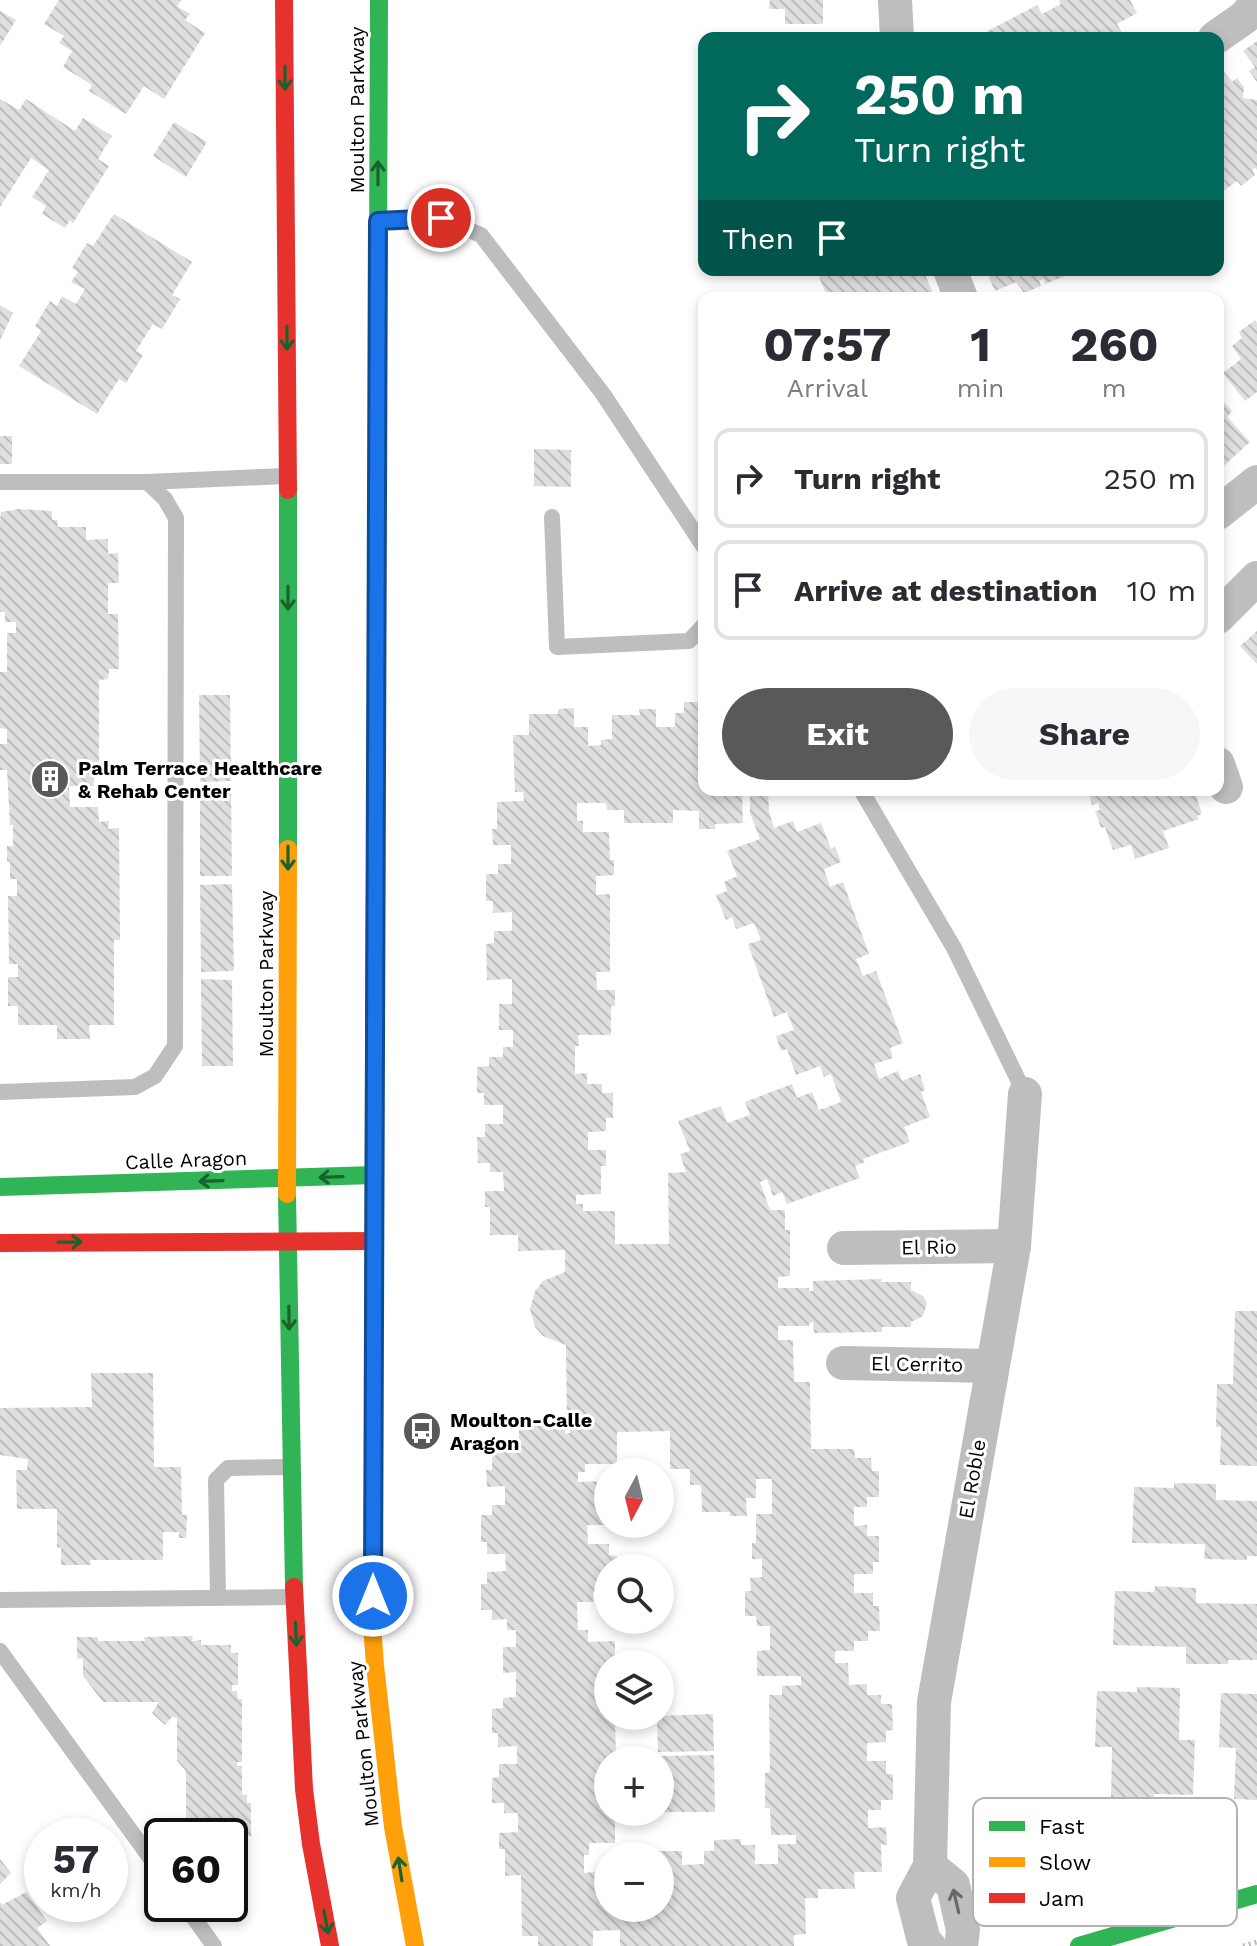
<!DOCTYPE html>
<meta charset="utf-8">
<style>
:root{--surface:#fff;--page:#f7f7f7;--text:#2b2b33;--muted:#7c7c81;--line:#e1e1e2;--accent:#595959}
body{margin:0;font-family:"Work Sans",sans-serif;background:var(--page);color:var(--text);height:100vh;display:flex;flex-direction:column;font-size:30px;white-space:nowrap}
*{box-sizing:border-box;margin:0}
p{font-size:26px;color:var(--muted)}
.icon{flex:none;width:44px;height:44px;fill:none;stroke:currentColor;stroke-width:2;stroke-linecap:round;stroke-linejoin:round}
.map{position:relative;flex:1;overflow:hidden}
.panel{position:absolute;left:698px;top:292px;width:526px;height:504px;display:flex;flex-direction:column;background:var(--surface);border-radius:16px;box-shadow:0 4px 12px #0003}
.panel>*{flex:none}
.top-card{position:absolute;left:698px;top:32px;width:526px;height:244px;border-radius:16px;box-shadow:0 4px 12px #0003;background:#00695c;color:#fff;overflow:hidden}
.needle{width:52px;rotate:187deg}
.controls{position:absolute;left:594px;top:1458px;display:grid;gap:16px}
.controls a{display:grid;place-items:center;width:80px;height:80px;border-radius:50%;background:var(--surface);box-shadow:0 4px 12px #0003;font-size:40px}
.speed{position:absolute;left:24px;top:1818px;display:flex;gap:16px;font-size:40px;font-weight:700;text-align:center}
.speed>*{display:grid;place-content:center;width:104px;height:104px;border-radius:50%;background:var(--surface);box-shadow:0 4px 12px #0003;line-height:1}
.speed small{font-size:20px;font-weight:400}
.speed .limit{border:4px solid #111;border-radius:12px;background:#fff;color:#111}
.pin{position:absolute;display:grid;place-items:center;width:68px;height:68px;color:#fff;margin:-34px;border:4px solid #fff;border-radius:50%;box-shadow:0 2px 8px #0007}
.me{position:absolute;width:88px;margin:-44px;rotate:0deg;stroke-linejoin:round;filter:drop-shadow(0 0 6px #0008)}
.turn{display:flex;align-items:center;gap:28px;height:168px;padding:0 24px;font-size:36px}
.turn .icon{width:104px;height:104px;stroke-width:2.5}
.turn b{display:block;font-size:56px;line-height:68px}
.then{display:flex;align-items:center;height:76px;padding:0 24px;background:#0003;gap:16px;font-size:30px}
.eta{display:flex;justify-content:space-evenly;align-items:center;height:136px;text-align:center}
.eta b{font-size:48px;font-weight:700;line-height:56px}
.action{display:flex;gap:16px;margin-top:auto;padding:16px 24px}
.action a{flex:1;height:92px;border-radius:48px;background:var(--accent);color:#fff;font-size:32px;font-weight:700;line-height:92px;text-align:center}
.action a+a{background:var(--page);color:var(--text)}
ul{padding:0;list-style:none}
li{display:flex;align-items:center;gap:24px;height:100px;margin:0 16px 12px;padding:0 8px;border:4px solid var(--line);border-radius:16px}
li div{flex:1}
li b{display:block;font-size:30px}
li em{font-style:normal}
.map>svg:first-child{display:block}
</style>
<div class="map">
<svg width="1257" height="1946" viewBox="0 0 1257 1946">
<defs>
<pattern id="building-back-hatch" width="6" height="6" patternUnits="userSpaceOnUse" patternTransform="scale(2)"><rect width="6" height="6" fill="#dfdfdf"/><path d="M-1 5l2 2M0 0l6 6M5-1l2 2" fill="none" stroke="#bebebe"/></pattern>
</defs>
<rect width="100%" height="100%" fill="#fff"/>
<g fill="url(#building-back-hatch)" fill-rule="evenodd">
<path d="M59 0H181L177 6 190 14 185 20 205 33 164 99 144 86 126 114 89 91 92 85 63 67 72 51 59 43 64 36 44 24Z"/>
<path d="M770 0H823V24H785V9H769Z"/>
<path d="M1059 0H1130L1137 13 1117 24 1125 38H975L1037 5 1042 14 1061 4Z"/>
<path d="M0 11 16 20 0 46Z"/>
<path d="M1257 41V82L1249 71 1255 67 1243 51Z"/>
<path d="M1221 68 1232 82 1237 78 1244 87 1243 98 1257 100V170L1255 168 1252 170 1255 175 1241 186 1237 181 1218 195V71Z"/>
<path d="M0 99 19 110 26 99 75 131 83 118 112 136 98 159 109 166 73 223 70 220 65 228 42 214 46 206 32 197 49 170 31 158 0 207Z"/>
<path d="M174 122 207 142 186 177 153 156Z"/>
<path d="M114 214 192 262 172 295 180 299 162 329 153 324 136 351 143 355 126 383 119 379 97 414 19 366 41 331 35 326 50 301 57 306 62 296 76 304 85 289 71 282 78 272 72 268 87 243 93 246Z"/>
<path d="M816 270H923L935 298H828Z"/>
<path d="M986 270H1062L1065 276 1045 284 1044 279 1039 281 1041 286 1024 293 1016 282 995 291Z"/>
<path d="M0 305 13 313 0 340Z"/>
<path d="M1255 320 1257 323V392L1245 401 1223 373 1241 359 1232 346 1242 338 1239 332Z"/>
<path d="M1218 396 1232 411 1227 417 1250 442 1218 471Z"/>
<rect x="0" y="436" width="12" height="28"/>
<path d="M534 449 571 450V487L534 486Z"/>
<path d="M19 509 52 511V520H57L58 527H86V540L108 539V554L118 553 119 583H108V614H118L119 669H109L108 679 99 680V771H94V786H69L70 807H98L99 822 109 821 108 829 119 828 120 940H114V1025H89L90 1039H57V1025H18V1006H8V977H18V964H9L8 896H17V879H10V862L7 861V846H13V825H10L7 770H0V744H7V729L0 728V672H7V633H16V622H5V612H0V521L1 512Z"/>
<path d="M1257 631V664L1240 646Z"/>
<path d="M199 695H230L231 781 200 782Z"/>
<path d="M684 702H704V790H742L743 823 715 824V829H699V811L673 810V823H624V810H607L606 803H577V821H583V832H609L610 860H614V875L596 876V895L610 894V972H596L597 990H615V1006H611V1035H578L579 1046H575V1074L587 1073V1084H602V1093H613V1118H606V1131L588 1132V1150H606V1166H601V1194L576 1195V1204H583V1211H615V1244H669L668 1173 686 1172 680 1154 690 1151 678 1121 721 1106 727 1123 750 1115 745 1102 792 1084 797 1098 812 1092 819 1110 841 1102 831 1074 824 1077 820 1066 796 1075 787 1049 781 1051 776 1036 794 1030 787 1012 774 1017 748 944 761 940 754 923 736 929 732 917 726 920 716 895 727 891 724 882 737 876 727 851 760 839 750 813V790H768L769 812 774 828 793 821 797 832 821 823 831 849 835 847 841 862 824 869 830 887 843 882 869 954 856 959 863 976 876 971 903 1043 890 1048 893 1058 874 1064 879 1079 898 1071 902 1081 920 1074 925 1090 921 1092 930 1117 904 1127 910 1142 863 1159 865 1162 855 1166 860 1178 787 1204 782 1192 773 1196 767 1179 760 1182 770 1210H785V1230H790V1276L778 1277V1288H809V1291H813V1281L882 1279 881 1282H911V1290L923 1296 927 1303 923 1316 911 1322V1327H882V1332L814 1333 813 1322 809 1323V1326H778V1340H793L794 1382H810L811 1449H854L855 1458H871L872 1471H879V1497H867V1507H854V1526L867 1525V1536H879V1562H873V1574H854V1593H873V1606H879L880 1631H868V1641H854V1651H835V1663H848L849 1685 867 1684V1695H881V1704H892L893 1730 886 1731V1742L867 1743V1761H886V1774H893V1800H881V1810H868V1828L886 1827 887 1845 881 1844 882 1872H854L855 1889H818V1898H805L806 1934 794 1935V1946H620V1930L593 1931V1946H538V1936H522L521 1875 505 1876V1849H499V1833L518 1832V1813H504V1803H492V1778L499 1777V1764H517V1746L498 1747V1733H492V1709L503 1708V1698L516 1697V1672L503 1673V1647H516V1630H507V1619L492 1620V1610H481V1584H487V1572L506 1571 505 1554H487V1542H481V1515H492V1505H505V1486L487 1487 486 1470H492V1442H519V1426L565 1425V1434L570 1433V1429H567L566 1345 543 1336 535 1327 530 1309 535 1291 543 1281 565 1272V1250L518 1251V1235H490V1207H485V1191H504L503 1172H490V1163H478L477 1137H485V1124H503V1105H484V1093H477V1067L489 1066V1057H503V1047H513V1030H499V1004H512V979L487 980 486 944 494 943V931H512V912L493 913V901H486V874H498V864H511V845H493L492 829H497V802L524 801 523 792H515L513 735H529V714H558V709L574 708V727H588V746L601 745V740L612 739V715H640L639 709H656V727H675V713H684ZM670 1431V1469H690V1485H701L702 1512H730V1516H747L746 1498H756V1479H772V1514H756V1543H752V1559H762V1577L750 1578 751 1591H745V1616H756L757 1626H770V1650L757 1651V1676H801V1685L782 1686V1695H769L770 1772 765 1773V1808H770L771 1835H796V1844H778V1864H755V1845H741V1839L714 1840V1851H704V1864L682 1865V1851H630V1856H660V1908H608V1871L584 1873V1855H589V1843H615V1815H621V1812H608V1799H602V1780H608V1760H616L615 1716H608V1664H615V1641L588 1642V1630H578L577 1602H593V1592H604V1582H608V1568H617V1556L609 1555V1544H588L587 1525H608V1508H604V1481L578 1482V1472H585V1464H617V1432Z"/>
<path d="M231 789 232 876H200V790Z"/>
<path d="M1088 790H1194L1202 814 1197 816 1199 819 1163 831 1169 848 1135 859 1131 845 1113 850 1105 827 1101 828 1095 811 1100 810 1098 803 1092 805Z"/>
<path d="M232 884 234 971 201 972 200 885Z"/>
<path d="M201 979 232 980 233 1066H202Z"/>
<path d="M1235 1311H1257V1466L1220 1465 1221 1427H1216L1217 1384H1233Z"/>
<path d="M91 1373H153L154 1467H181L182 1515H187L186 1538H179V1532H163V1560H90L91 1565H61V1547L57 1548V1509H17L16 1470H27L28 1459 0 1455V1408L92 1407Z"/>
<path d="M1174 1483 1216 1484V1500L1257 1501V1556H1247V1560L1204 1559 1205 1544 1132 1543 1134 1487 1174 1488Z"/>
<path d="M1155 1586 1196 1588V1603L1257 1604V1660H1228V1664H1186V1647L1113 1645 1115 1591 1154 1592Z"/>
<path d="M193 1636 192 1641 201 1640V1645H231V1653H238V1685H232V1691H237L238 1699H242V1762H237V1766H242V1795H247V1803H251V1836H247L248 1842 242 1843V1853H230V1836H201L186 1817V1771L177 1761V1718L172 1717 165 1725 152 1713 159 1702H103L83 1676V1658L77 1659V1637H98V1641H145L144 1637Z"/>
<path d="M1137 1687 1180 1688 1179 1740H1195L1193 1795 1154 1794V1800L1111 1798 1112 1747H1095L1097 1691 1137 1692Z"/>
<path d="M1221 1693 1257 1694V1800L1234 1799 1236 1748 1219 1747Z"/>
<path d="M713 1714 714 1751 658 1752 657 1716Z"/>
<path d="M714 1755 715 1812H660V1760L658 1756Z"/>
<path d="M0 1859 11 1873 0 1884Z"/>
<path d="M26 1892 47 1921 37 1928 50 1946H0V1902L2 1905Z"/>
</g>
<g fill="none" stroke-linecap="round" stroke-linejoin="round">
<path stroke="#b9b9b9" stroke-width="5" stroke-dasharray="2 4" stroke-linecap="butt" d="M1243 1946 1257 1942"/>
<g stroke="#bebebe" stroke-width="16">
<path d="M378 221 441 218 481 235 603 394 704 547"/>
<path d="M0 482H147L286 476"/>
<path d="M552 517 557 647 689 641 704 625"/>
<path d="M861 790 954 948 1025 1094"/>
<path d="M0 1092 135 1087 155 1076 175 1046 176 518 165 499 147 482"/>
<path d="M218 1597 216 1480 228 1468 289 1467"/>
<path d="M0 1600 294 1597"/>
<path d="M0 1651 162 1874"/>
<path d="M184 1904 214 1946"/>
</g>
<g stroke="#bebebe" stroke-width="34">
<path d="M895 0 897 38"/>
<path d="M1215 38 1245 17 1257 2"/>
<path d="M950 270 961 298"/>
<path d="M1218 513 1257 482"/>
<path d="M1218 617 1257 578"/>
<path d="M1218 764 1226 787"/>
<path d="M844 1248 1014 1246"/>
<path d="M843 1363 991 1366"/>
<path d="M930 1866 953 1885 963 1930 961 1946"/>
<path d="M929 1946 924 1941 913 1898 930 1866 934 1702 1014 1246 1025 1094"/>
</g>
<g stroke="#30b455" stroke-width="18">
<path d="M377 541 379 0"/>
<path d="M288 849V490"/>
<path d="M0 1187 374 1175"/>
<path d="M287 1194 294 1587"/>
<path d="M373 1463 374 1051"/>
<path d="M1079 1946 1257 1894"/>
</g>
<g stroke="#ff9f0a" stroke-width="18">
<path d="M287 1194 288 849"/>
<path d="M373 1463 372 1625 375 1665 393 1827 415 1946"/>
</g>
<g stroke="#e5322d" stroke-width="18">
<path d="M284 0 288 490"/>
<path d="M374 1051 377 541"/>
<path d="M0 1243 374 1241"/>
<path d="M294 1587 304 1789 311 1844 330 1946"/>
</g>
</g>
<defs><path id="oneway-shaft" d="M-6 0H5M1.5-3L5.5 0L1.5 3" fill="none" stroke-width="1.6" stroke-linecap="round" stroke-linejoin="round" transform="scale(2)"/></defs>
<g stroke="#1a632f">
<use href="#oneway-shaft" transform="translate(285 78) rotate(90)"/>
<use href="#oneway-shaft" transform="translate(378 173) rotate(-90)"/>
<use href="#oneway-shaft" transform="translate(287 338) rotate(90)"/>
<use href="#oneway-shaft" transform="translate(288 598) rotate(90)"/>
<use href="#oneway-shaft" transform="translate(288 858) rotate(90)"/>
<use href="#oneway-shaft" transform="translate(331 1177) rotate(178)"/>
<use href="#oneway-shaft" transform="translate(211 1181) rotate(178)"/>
<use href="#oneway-shaft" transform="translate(70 1242) rotate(-1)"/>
<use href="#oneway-shaft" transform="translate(289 1318) rotate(89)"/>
<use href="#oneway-shaft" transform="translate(296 1634) rotate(87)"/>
<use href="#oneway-shaft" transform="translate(400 1869) rotate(-99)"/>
<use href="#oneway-shaft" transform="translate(326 1922) rotate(79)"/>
</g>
<use stroke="#686868" href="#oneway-shaft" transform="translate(956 1901) rotate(-103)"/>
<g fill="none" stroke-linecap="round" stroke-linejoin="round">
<defs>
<path id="route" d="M373 1596 378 221 441 218"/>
</defs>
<use href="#route" stroke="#114b97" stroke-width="20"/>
<use href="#route" stroke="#1a73e8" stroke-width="14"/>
</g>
<defs>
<symbol id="building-disc" viewBox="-11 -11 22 22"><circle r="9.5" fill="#595959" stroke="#fff"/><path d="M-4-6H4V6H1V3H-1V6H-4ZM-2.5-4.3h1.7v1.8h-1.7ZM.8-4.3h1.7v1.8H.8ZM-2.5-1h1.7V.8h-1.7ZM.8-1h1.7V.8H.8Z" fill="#fff"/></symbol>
<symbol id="bus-disc" viewBox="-11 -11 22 22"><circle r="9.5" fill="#595959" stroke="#fff"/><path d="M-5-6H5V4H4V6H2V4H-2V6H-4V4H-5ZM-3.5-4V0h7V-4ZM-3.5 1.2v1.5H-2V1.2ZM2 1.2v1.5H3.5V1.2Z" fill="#fff"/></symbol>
</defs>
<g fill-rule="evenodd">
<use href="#building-disc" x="28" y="757" width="44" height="44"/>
<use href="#bus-disc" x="400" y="1409" width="44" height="44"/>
</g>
<g text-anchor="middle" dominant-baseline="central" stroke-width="6" stroke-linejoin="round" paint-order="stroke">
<g font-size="20" fill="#000" stroke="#fff">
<text transform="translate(357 110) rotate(-90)">Moulton Parkway</text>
<text transform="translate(266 974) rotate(-90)">Moulton Parkway</text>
<text transform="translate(186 1160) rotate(-2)">Calle Aragon</text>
<text transform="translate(929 1247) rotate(-1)">El Rio</text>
<text transform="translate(917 1364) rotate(1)">El Cerrito</text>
<text transform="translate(972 1479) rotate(-80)">El Roble</text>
<text transform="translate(363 1744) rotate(-96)">Moulton Parkway</text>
</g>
<g font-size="20" font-weight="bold" fill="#000" stroke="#fff" text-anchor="start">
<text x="78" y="768">Palm Terrace Healthcare<tspan x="78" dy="23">&amp; Rehab Center</tspan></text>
<text x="450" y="1420">Moulton-Calle<tspan x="450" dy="23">Aragon</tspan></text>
</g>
</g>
<rect x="973" y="1798" width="264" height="128" rx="12" fill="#fff" stroke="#b2b2b2" stroke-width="2"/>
<rect x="989" y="1821" width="36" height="10" fill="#30b455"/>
<rect x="989" y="1857" width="36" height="10" fill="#ff9f0a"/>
<rect x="989" y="1893" width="36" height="10" fill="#e5322d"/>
<g font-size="22" fill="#000">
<text x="1039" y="1834">Fast</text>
<text x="1039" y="1870">Slow</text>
<text x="1039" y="1906">Jam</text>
</g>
</svg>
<div class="controls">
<a><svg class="needle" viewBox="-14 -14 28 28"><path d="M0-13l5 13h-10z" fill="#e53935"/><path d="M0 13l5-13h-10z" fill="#7c7c81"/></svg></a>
<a><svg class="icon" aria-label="search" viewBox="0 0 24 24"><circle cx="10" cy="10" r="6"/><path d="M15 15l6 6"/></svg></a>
<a><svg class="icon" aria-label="layers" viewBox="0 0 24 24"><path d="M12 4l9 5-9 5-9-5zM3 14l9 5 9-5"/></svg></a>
<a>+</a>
<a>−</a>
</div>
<div class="speed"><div>57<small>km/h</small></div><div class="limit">60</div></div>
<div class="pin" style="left:441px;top:218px;background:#d93025"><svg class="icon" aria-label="arrive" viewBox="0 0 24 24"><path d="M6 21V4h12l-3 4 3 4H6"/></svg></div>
<svg class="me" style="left:373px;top:1596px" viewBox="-20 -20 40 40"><circle r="17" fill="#1a73e8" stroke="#fff" stroke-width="3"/><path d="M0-11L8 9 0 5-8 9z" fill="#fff"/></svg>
<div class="top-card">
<div class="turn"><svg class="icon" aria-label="right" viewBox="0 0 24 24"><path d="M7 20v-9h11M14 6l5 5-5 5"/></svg><div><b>250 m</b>Turn right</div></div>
<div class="then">Then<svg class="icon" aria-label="arrive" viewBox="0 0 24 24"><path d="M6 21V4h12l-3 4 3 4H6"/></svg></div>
</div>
<section class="panel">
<div class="eta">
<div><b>07:57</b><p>Arrival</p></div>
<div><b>1</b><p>min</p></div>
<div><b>260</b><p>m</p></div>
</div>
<ul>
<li><svg class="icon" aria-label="right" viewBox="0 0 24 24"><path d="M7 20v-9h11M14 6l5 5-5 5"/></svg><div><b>Turn right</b></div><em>250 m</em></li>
<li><svg class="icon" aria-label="arrive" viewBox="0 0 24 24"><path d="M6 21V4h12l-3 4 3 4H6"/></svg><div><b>Arrive at destination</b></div><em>10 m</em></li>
</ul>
<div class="action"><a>Exit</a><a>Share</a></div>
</section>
</div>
